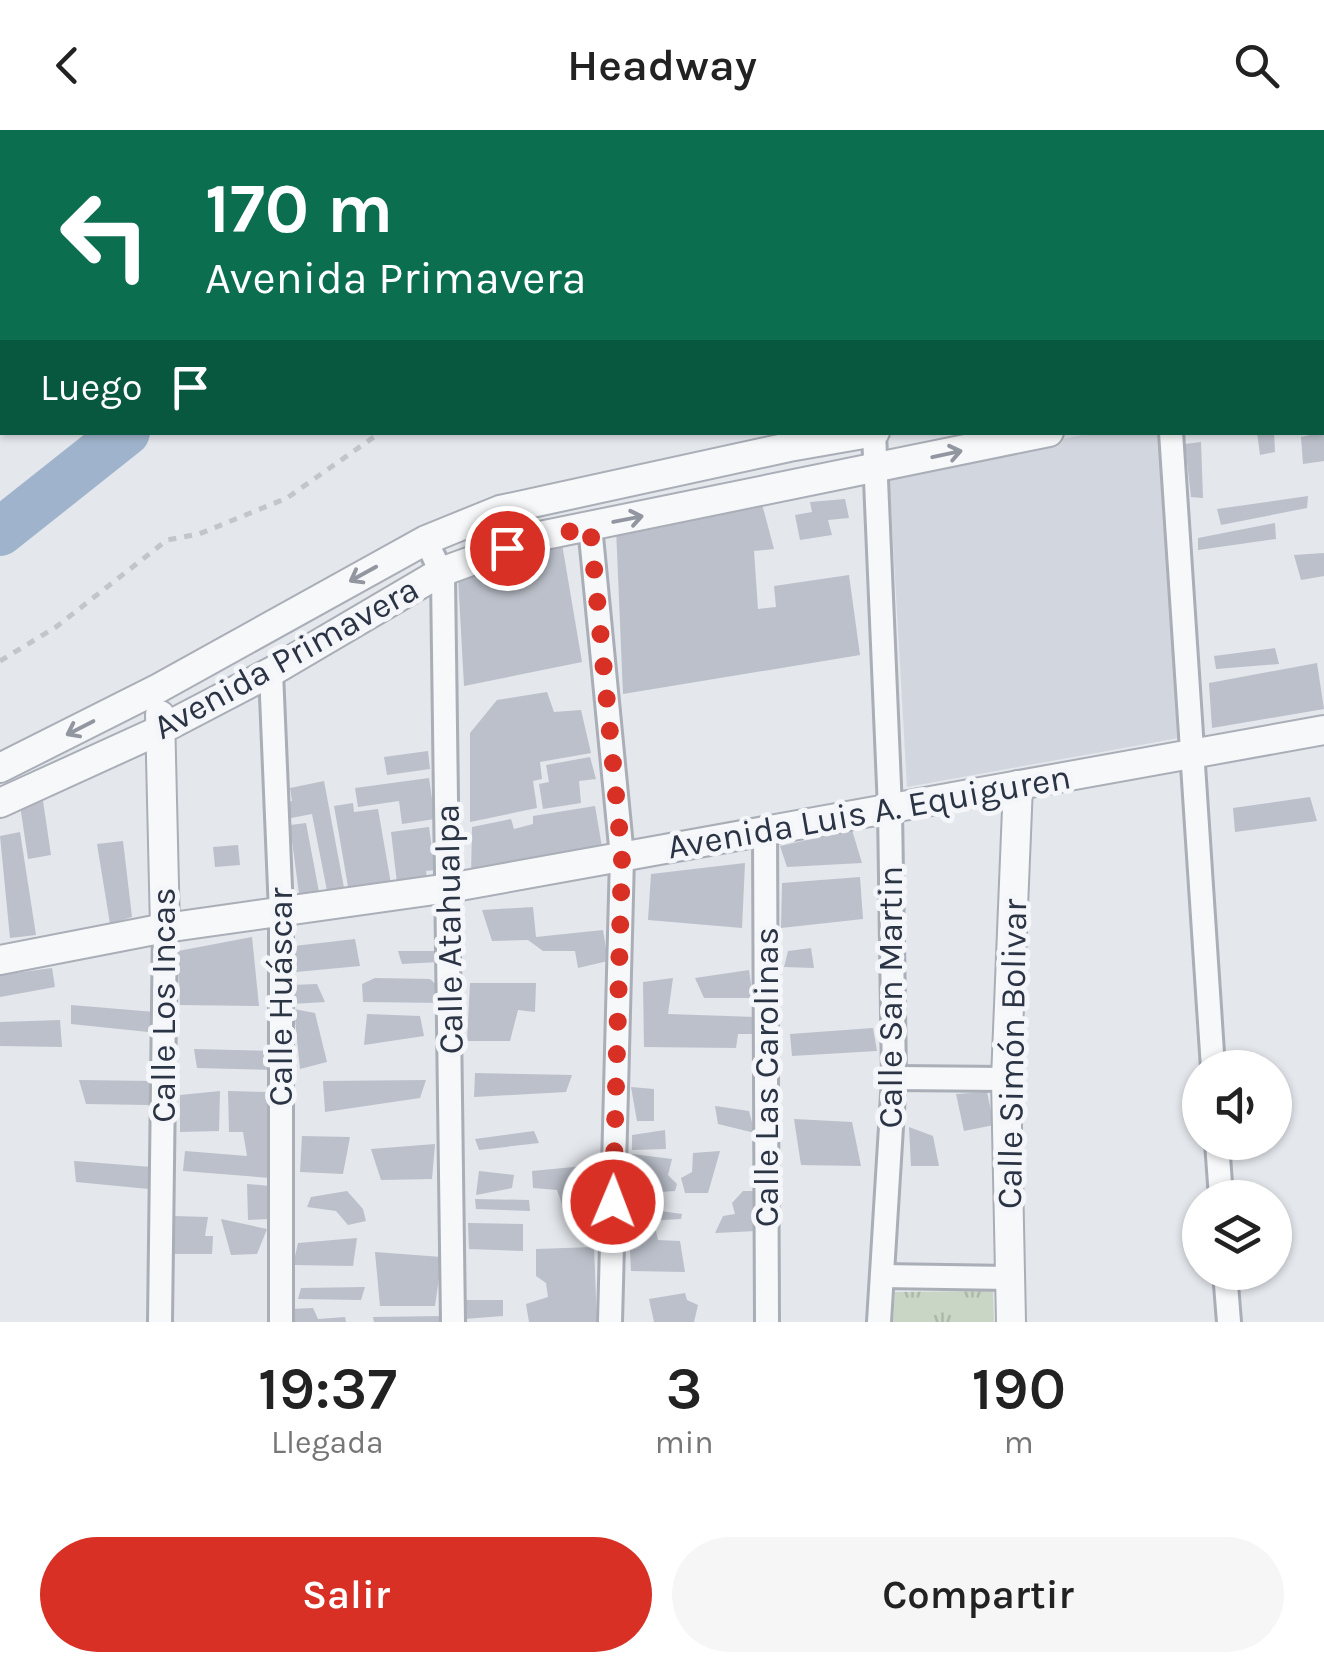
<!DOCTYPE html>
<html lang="es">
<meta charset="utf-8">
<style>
:root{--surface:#fff;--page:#f6f6f6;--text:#222;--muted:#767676;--accent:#d93025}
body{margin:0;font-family:Karla,sans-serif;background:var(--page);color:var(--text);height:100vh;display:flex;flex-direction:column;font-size:38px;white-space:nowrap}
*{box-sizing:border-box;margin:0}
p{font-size:32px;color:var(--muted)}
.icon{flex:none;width:55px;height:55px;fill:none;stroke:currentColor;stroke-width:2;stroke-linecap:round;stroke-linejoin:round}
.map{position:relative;height:1192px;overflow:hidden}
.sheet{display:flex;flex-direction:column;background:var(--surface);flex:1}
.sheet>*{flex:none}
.hud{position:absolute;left:0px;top:0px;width:1325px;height:305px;box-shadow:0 2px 8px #0004;background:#0b6e4f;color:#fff;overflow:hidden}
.fabs{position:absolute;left:1182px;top:920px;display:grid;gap:20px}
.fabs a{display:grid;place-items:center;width:110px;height:110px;border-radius:50%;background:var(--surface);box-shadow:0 2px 8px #0004;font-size:50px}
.pin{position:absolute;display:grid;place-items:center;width:85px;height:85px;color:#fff;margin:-42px;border:5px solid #fff;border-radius:50%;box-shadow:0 2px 10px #0007}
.me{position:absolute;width:110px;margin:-55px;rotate:1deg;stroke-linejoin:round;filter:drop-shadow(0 0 8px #0008)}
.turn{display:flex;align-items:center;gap:35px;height:210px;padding:0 40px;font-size:45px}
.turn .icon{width:130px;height:130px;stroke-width:2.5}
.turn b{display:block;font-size:70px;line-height:85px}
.then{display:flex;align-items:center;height:95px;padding:0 40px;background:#0003;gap:20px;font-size:38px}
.eta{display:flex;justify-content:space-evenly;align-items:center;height:170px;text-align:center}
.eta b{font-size:60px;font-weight:600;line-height:70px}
.action{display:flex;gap:20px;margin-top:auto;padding:20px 40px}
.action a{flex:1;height:115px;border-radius:60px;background:var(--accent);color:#fff;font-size:40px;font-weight:600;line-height:115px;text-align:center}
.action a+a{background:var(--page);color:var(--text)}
header{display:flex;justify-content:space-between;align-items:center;height:130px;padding:0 40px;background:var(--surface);font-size:45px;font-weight:600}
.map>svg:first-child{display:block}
</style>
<header><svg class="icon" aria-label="back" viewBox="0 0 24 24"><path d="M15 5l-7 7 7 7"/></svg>Headway<svg class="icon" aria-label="search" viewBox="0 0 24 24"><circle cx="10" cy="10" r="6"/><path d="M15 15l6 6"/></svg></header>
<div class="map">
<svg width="1324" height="1192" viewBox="0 0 1324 1192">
<defs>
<pattern id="park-tufts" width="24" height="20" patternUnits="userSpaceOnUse" patternTransform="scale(2.5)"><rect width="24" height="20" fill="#c9d6c5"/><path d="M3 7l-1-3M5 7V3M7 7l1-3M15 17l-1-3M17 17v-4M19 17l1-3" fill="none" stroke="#adb8ab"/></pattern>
</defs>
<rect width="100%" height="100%" fill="#e4e7ec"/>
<path fill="#d2d6de" d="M1093 303H1160L1179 608 907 657 889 343Z"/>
<path fill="url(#park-tufts)" d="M993 1161 994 1192H893L895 1162Z"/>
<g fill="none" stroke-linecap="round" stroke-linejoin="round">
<g stroke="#9fb4cc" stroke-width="48">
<path d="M506 2 509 0"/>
<path d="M0 402 126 302"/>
</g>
</g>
<g fill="#bbc0ca">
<path d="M1257 302H1274L1275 322 1260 325Z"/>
<path d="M1324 302V331L1303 334 1301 307Z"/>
<path d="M1201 312 1203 368 1191 367 1185 314Z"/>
<path d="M1308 366 1307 378 1221 395 1217 379Z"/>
<path d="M845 369 849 388 828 390 832 405 800 410 795 385 812 382 810 372Z"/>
<path d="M762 374 774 419 754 421 758 479 776 477 774 456 849 445 860 525 623 564 616 398Z"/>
<path d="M1275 393 1276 409 1198 420V408Z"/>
<path d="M561 408 582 532 464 556 458 447Z"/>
<path d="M1324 423V446L1301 450 1294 425Z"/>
<path d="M1275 518 1279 534 1216 539 1214 526Z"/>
<path d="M1317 533 1324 579 1212 598 1209 553Z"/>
<path d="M547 562 554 582 581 580 591 623 540 632 542 649 533 651 537 678 470 692V603L497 570Z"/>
<path d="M428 621 430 639 387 645 384 627Z"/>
<path d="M590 627 596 649 579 651 581 673 543 679 539 654 549 652 546 635Z"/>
<path d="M429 648 435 689 402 694 399 671 358 677 355 658Z"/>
<path d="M324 651 345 763 328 766 312 684 286 689 283 673 292 671 290 658Z"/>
<path d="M1310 667 1317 691 1235 702 1233 678Z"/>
<path d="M43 671 51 725 28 729 20 675Z"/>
<path d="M353 673 354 682 378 679 391 754 349 762 334 676Z"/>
<path d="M595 676 603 723 471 746 472 697 511 689 514 699 533 694V686Z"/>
<path d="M306 693 319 762 299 764 290 695Z"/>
<path d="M429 697 435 740 426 741 427 749 397 753 391 702Z"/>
<path d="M852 700 862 733 787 737 780 716Z"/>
<path d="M20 702 36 805 10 808 0 706Z"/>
<path d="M123 711 132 787 110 794 97 714Z"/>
<path d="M238 715 240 735 215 737 213 717Z"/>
<path d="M745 733 742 798 648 790 651 744Z"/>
<path d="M860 747 863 789 781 798 782 753Z"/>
<path d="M533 777 536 807 603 800 608 831 578 838 575 821H543L528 810 492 811 482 780Z"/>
<path d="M252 807 259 876 180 875 178 821Z"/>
<path d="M355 809 360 836 296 842 294 816Z"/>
<path d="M811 818 814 838 784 837 788 821Z"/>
<path d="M398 821H439V832L402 834Z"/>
<path d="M52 838 55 857 0 867V845Z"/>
<path d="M749 840 753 868H704L695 848Z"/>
<path d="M375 848 430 849 441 859 445 873 363 872 362 854Z"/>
<path d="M673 848 668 884 756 887V904H738L736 918 644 917 643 852Z"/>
<path d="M470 853H536L535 882 518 880 510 911H467Z"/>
<path d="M317 854 325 872 292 874 291 855Z"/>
<path d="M71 875 155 882 158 903 71 894Z"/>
<path d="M294 879 315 883 327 932 300 939Z"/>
<path d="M367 884 420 886 424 906 364 915Z"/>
<path d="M60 890 62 917 0 916V892Z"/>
<path d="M873 898 877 921 792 926 790 904Z"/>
<path d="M194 919 273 921 274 940 197 938Z"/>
<path d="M475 943 572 945 566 962 474 967Z"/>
<path d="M79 950 152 951 150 975 86 974Z"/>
<path d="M426 950 420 968 325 982 323 951Z"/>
<path d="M631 957 654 959V991H637Z"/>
<path d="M220 961 219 1001 180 1002V965Z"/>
<path d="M228 961 269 962 268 981 274 982 270 1048 183 1041 185 1021 247 1026 243 1002H229Z"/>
<path d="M987 962 994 995 964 1001 956 964Z"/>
<path d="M715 976 749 981 755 1003 718 994Z"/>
<path d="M794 989 852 992 861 1036 801 1035Z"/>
<path d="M909 997 933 1006 939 1036H911Z"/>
<path d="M665 1000 666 1019 632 1020V1005Z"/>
<path d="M534 1001 539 1013 479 1020 475 1009Z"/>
<path d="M302 1006 350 1007 343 1044 300 1042Z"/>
<path d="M435 1014 432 1049 381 1050 371 1019Z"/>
<path d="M720 1021 708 1063H685L681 1048 692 1042 693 1023Z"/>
<path d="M632 1024 672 1029 668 1045 677 1054 675 1061 634 1064Z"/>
<path d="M74 1031 152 1037 149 1059 76 1052Z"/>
<path d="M605 1034 601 1081 563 1077 557 1060 533 1058 532 1041Z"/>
<path d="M479 1041 514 1045 512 1058 476 1065Z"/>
<path d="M247 1054 270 1056 268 1089 248 1090Z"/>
<path d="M347 1061 363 1079 366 1091 348 1095 336 1081 307 1077 311 1067Z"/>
<path d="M743 1061H756L757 1101 715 1103 723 1086 735 1084 732 1073Z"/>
<path d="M475 1069 529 1070 530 1081 476 1079Z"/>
<path d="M625 1074 659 1075 660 1081 682 1084 681 1089 625 1092Z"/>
<path d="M174 1086 208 1087 205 1106H213L212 1124H172Z"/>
<path d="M221 1089 267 1099 257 1124 231 1125Z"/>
<path d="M468 1093 523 1094V1121L469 1119Z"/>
<path d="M629 1100 656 1101 658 1110 680 1111 685 1142 631 1141Z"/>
<path d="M357 1108 353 1136 293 1135 298 1113Z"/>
<path d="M594 1117 597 1192H529L526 1174 548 1167 546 1153 536 1146V1119Z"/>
<path d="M375 1122 442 1127 435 1176H380Z"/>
<path d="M365 1157 361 1170 298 1169 301 1158Z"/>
<path d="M685 1163 687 1170 698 1175 694 1192H654L649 1169Z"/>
<path d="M463 1170H503V1186L464 1189Z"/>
<path d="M313 1178 318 1189 345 1187 346 1192H293L291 1179Z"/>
<path d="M443 1186V1192H374L373 1187Z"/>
</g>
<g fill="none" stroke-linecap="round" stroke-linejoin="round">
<defs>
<g id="minor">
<path d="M1171 302 1213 938"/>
<path d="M874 303 890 679 894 948 879 1192"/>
<path d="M590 396 622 727 610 1192"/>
<path d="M426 410 443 447 453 1192"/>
<path d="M271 542 281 782V1192"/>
<path d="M765 701 767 1192"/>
<path d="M894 948 1006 949"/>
<path d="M1217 1012 1221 1068"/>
<path d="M1225 1142 1229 1192"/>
<path d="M882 1146 1010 1148"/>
<path d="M160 1192 165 798"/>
</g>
<g id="tertiary">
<path d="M1322 212 1324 211"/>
<path d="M1322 248H1324"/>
<path d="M160 585 165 798"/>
<path d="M0 638 159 558 426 410 500 380 789 317 875 302"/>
<path d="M0 673 160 600 271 542 441 442 540 406 1049 302"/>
<path d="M0 830 165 798 449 758 1324 600"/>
<path d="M1011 1192 1006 949 1018 655"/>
</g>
</defs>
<use href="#minor" stroke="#a9aeb7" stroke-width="28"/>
<use href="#tertiary" stroke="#a9aeb7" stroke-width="32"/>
<g stroke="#c2c5cb" stroke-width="5" stroke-dasharray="8 8" stroke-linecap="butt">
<path d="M1322 65H1324"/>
<path d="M0 531 56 497 167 410 199 404 287 368 381 302"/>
</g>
<use href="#minor" stroke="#f7f8fa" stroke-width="22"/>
<use href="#tertiary" stroke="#f7f8fa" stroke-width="28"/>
</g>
<defs><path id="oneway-shaft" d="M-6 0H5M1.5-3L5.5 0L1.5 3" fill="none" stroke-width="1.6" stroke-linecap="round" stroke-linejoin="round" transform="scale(2.5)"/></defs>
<g stroke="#9196a0">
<use href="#oneway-shaft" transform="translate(947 324) rotate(-12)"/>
<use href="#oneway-shaft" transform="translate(628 389) rotate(-11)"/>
<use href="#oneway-shaft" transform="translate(363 444) rotate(151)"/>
<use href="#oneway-shaft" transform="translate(80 598) rotate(153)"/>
</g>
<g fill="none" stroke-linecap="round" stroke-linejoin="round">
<path stroke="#d93025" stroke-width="18" stroke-dasharray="0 32.4" d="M507 418 590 396 622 727 613 1072"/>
</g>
<g text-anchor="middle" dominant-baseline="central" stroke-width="10" stroke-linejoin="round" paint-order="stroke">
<g font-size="35" fill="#2b3445" stroke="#f4f6f9">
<text transform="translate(286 528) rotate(-29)">Avenida Primavera</text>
<text transform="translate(869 682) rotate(-10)">Avenida Luis A. Equiguren</text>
<text transform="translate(449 799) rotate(-91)">Calle Atahualpa</text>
<text transform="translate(280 867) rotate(-90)">Calle Huáscar</text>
<text transform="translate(890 867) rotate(-90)">Calle San Martin</text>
<text transform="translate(163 875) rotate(-90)">Calle Los Incas</text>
<text transform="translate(1012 924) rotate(-89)">Calle Simón Bolivar</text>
<text transform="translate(766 947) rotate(-90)">Calle Las Carolinas</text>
</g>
</g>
</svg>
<div class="fabs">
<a><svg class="icon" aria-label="sound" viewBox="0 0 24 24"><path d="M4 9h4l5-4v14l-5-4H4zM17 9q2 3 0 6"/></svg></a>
<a><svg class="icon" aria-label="layers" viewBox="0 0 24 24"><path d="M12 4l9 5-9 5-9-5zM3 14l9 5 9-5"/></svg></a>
</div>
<div class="pin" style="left:507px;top:418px;background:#d93025"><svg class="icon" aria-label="arrive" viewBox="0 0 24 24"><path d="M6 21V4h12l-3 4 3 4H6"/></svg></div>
<svg class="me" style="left:613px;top:1072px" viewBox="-20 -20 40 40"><circle r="17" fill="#d93025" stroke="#fff" stroke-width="3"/><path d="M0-11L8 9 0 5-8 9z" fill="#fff"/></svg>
<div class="hud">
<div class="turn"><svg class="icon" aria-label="left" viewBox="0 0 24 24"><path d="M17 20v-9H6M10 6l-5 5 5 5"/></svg><div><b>170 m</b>Avenida Primavera</div></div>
<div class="then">Luego<svg class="icon" aria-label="arrive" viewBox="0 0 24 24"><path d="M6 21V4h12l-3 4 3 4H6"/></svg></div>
</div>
</div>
<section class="sheet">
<div class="eta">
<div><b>19:37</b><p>Llegada</p></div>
<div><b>3</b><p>min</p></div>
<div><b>190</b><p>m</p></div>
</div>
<div class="action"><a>Salir</a><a>Compartir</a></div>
</section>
